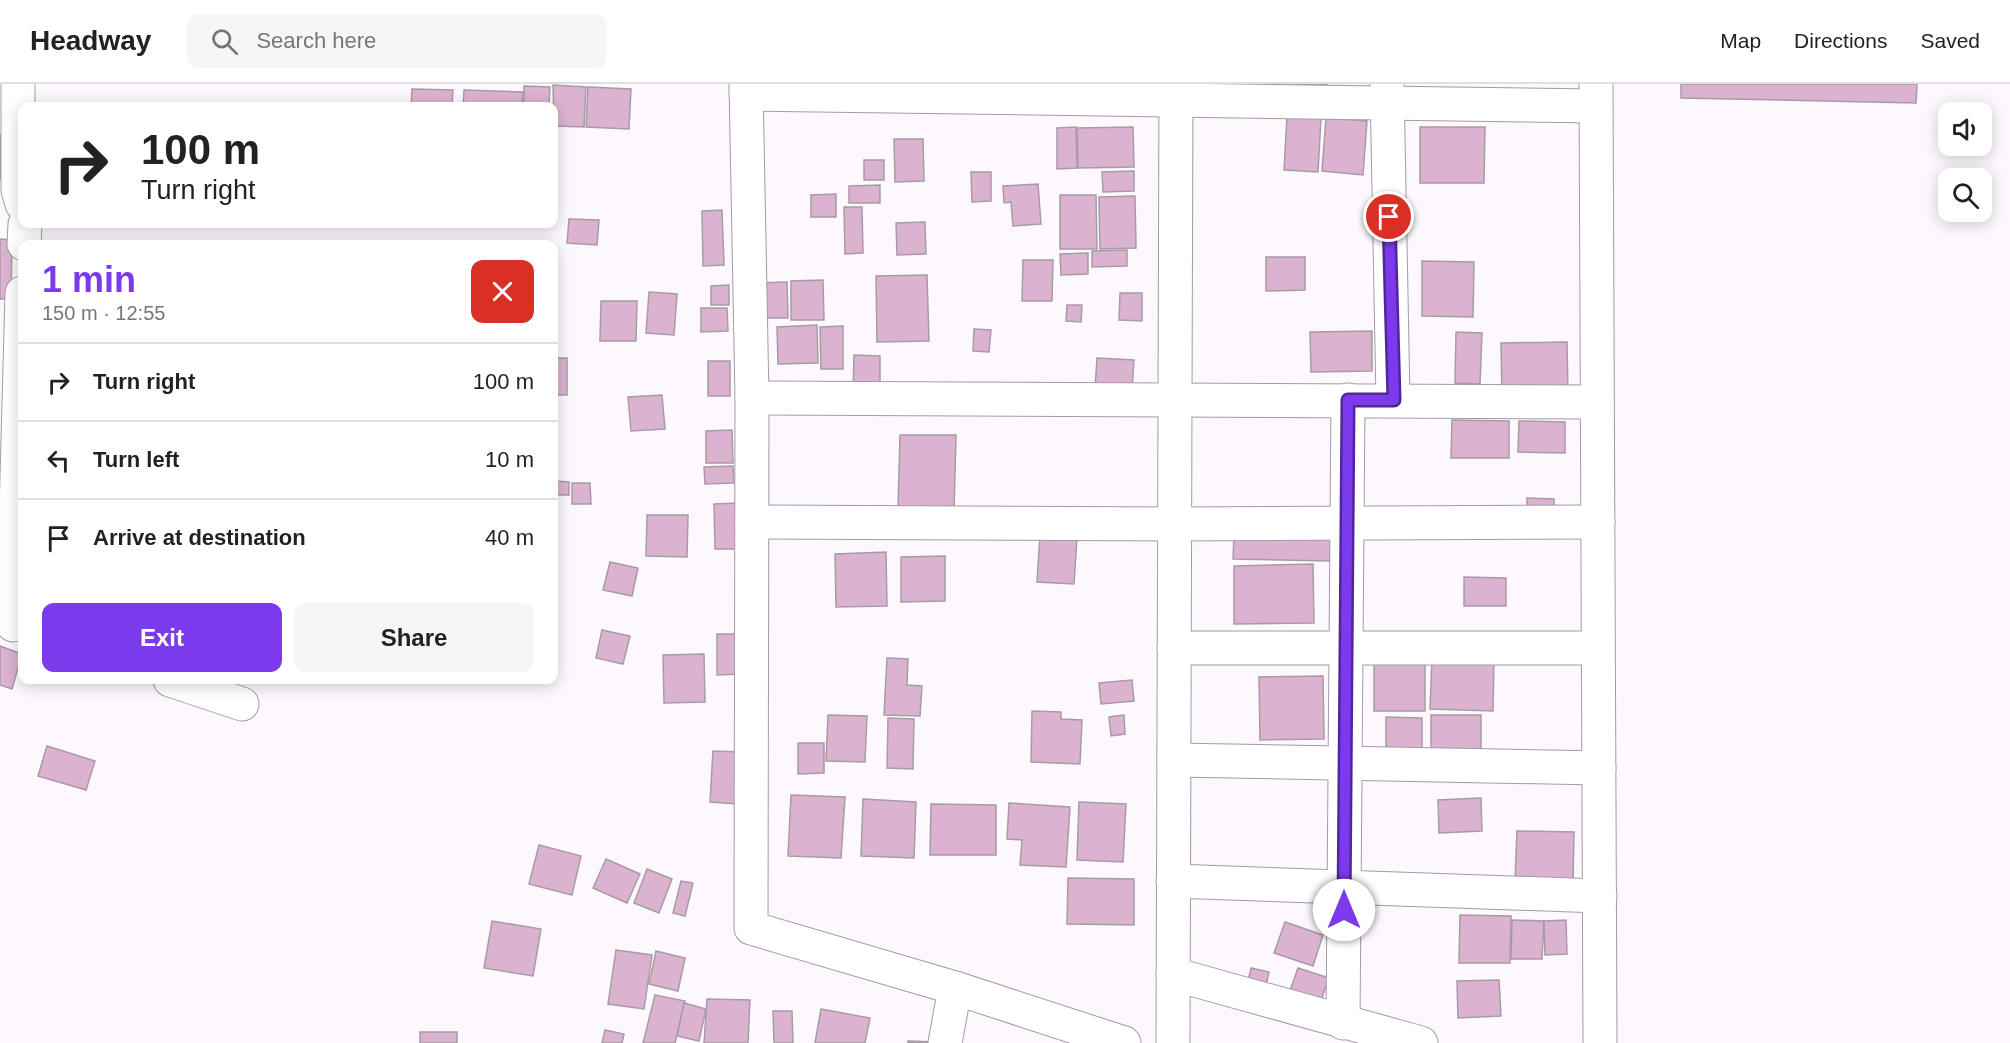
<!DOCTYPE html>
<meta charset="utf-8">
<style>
:root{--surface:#fff;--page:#f6f6f6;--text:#222;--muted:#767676;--line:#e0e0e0;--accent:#7c3aed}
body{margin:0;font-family:Arial,sans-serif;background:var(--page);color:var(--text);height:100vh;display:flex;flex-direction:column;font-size:22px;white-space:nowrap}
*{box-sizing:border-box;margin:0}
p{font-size:20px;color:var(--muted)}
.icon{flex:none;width:33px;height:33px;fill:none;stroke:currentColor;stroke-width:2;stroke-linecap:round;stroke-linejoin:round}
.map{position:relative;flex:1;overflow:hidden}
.details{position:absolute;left:18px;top:156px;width:540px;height:444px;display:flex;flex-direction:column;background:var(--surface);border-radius:12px;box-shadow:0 3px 15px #0003}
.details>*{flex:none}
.guide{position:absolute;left:18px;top:18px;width:540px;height:126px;border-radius:12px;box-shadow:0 3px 15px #0003;background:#fff;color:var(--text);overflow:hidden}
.buttons{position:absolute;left:1938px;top:18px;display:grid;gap:12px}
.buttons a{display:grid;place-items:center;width:54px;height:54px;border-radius:12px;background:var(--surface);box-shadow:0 3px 15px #0003;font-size:30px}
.pin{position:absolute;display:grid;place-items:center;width:51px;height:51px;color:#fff;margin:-26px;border:3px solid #fff;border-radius:50%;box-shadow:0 2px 6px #0007}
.me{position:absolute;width:66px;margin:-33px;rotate:0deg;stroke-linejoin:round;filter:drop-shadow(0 0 4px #0008)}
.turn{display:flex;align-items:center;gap:21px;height:126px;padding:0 24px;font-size:27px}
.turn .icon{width:78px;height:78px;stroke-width:2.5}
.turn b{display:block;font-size:42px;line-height:51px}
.round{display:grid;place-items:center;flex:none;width:63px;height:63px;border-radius:12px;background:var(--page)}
.headline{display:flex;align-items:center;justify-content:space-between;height:102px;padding:0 24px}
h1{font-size:36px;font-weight:600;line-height:45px;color:var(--accent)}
.action{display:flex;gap:12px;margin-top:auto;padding:12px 24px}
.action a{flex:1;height:69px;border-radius:12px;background:var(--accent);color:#fff;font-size:24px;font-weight:600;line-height:69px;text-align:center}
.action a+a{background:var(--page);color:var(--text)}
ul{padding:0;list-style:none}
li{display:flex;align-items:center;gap:18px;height:78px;padding:0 24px;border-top:2px solid var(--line)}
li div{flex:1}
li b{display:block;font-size:22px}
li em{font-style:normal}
header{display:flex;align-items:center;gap:36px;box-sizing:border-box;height:84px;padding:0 30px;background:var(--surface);border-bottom:2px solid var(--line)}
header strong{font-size:28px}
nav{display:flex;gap:33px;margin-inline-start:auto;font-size:21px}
.search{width:420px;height:54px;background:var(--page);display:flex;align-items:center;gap:15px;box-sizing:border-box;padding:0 21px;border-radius:12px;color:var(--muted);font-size:22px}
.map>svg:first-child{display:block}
</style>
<header>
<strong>Headway</strong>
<div class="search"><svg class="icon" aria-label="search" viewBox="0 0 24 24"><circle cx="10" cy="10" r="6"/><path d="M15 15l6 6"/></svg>Search here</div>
<nav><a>Map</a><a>Directions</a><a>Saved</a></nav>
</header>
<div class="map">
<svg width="2010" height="959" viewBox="0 0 2010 959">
<rect width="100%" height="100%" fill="#fcf8fe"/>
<g fill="#dbb3d1" stroke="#a89ba4" stroke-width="1.5">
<path d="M1294 0H1327L1328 7 1294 8Z"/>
<path d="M1681 0H1917L1916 19 1681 14Z"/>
<path d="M553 1 586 3 584 43 554 42Z"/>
<path d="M524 2 550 3 549 22H524Z"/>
<path d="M588 3 631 5 629 45 586 43Z"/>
<path d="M412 5 453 6 452 22H411Z"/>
<path d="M464 6 523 8 522 22H463Z"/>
<path d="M1287 32 1321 34 1318 88 1284 86Z"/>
<path d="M1326 34 1367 37 1363 91 1322 87Z"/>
<path d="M1076 43 1077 84 1057 85V44Z"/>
<path d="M1133 43 1134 83 1078 84 1077 44Z"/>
<path d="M1420 43H1485L1484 99H1420Z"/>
<rect x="0" y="51" width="1" height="44"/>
<path d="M894 55H923L924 97 895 98Z"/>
<rect x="864" y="76" width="20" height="20"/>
<path d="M1134 87V107L1103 108 1102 88Z"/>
<path d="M971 88H991V117L972 118Z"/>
<path d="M1038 100 1041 140 1013 142 1011 118 1004 119 1003 102Z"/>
<path d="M880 101V119H849V102Z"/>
<path d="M836 110V133H811V111Z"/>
<path d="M1060 111H1096L1097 165H1060Z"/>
<path d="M1135 112 1136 164 1100 165 1099 113Z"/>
<path d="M844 123H862L863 169 845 170Z"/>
<path d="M722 126 724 181 703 182 702 127Z"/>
<path d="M569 135 599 136 597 161 567 159Z"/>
<path d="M925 138 926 170 897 171 896 139Z"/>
<path d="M0 155 12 156 11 215H0Z"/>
<path d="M1127 166V182L1092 183V167Z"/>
<path d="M1088 169V190L1061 191 1060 170Z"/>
<path d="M1266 173H1305V206L1266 207Z"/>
<path d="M1023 176H1053L1052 217H1022Z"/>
<path d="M1422 177 1474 178 1473 233 1422 232Z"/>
<path d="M927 191 929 257 877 258 876 192Z"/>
<path d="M823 196 824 236H791V197Z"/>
<path d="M787 198 788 234H756L755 199Z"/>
<path d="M729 201V221H711V202Z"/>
<path d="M649 208 677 210 674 251 646 249Z"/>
<path d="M1120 209H1142V237L1119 236Z"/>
<path d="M601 217H637L636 257H600Z"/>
<path d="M1067 221H1082L1081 238 1066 237Z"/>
<path d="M701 224H727L728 247 701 248Z"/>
<path d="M817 241 818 279 778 280 777 243Z"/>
<path d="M843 242V285H821L820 243Z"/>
<path d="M974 245 991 246 989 268 973 267Z"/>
<path d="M1372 247V287L1311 288 1310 248Z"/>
<path d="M1456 248 1482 249 1480 300 1455 299Z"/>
<path d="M1567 258 1568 311 1502 312 1501 259Z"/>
<path d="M854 271 880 272V311H853Z"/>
<rect x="554" y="274" width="13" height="37"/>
<path d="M1097 274 1134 276 1132 306 1095 304Z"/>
<rect x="708" y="277" width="22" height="35"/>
<path d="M662 311 665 345 631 347 628 313Z"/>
<path d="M1452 336 1509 337V374H1451Z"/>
<path d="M1519 337 1565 338V369L1518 368Z"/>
<path d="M732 346 733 379H706V347Z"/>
<path d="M900 351H956L954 427 898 425Z"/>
<path d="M733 382 734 399 705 400 704 383Z"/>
<path d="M554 397 569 398V411H554Z"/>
<path d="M572 399H590L591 420H572Z"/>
<path d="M1527 414 1554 415V428L1527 427Z"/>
<path d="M737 419 738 465H715L714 420Z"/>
<path d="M647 431H688L687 473 646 472Z"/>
<path d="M1040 451 1077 453 1074 500 1037 498Z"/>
<path d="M1234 451 1331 453 1330 477 1233 475Z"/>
<path d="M886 468 887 522 836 523 835 470Z"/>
<path d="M945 472V517L901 518V473Z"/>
<path d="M610 478 638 484 632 512 603 506Z"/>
<path d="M1313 480 1314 539 1234 540V482Z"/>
<path d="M1464 493 1506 494V522H1464Z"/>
<path d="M602 546 630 552 623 580 596 574Z"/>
<path d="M717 550H741V590L717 591Z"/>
<path d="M0 562 22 570 12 605 0 601Z"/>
<path d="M704 570 705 618 664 619 663 571Z"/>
<rect x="1374" y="573" width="51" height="54"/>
<path d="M887 574 908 575 907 601 922 602 920 632 884 631Z"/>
<path d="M1432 574 1494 575 1493 627 1430 625Z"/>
<path d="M1323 592 1324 655 1260 656 1259 593Z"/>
<path d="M1132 596 1134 617 1101 620 1099 599Z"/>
<path d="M1032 627 1061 628V635L1082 636 1080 680 1031 678Z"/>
<path d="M828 631 867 632 865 678 826 677Z"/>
<path d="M1124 631 1125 650 1111 652 1109 633Z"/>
<path d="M1431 631H1481V668L1431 667Z"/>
<path d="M1386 633 1422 634V666L1386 665Z"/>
<path d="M888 634 914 635 913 685 887 684Z"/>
<path d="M798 659H824V689L798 690Z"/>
<path d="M47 662 95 677 86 706 38 692Z"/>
<path d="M713 667 740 668 737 720 710 718Z"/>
<path d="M791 711 845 713 841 774 788 772Z"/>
<path d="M1481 714 1482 747 1439 749 1438 716Z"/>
<path d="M863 715 916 718 914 774 861 772Z"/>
<path d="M1079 718 1126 720 1123 778 1077 776Z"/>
<path d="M1009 719 1070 723 1066 783 1020 781 1022 756 1007 755Z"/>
<path d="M931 720 996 721V771H930Z"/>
<path d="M1517 747 1574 748 1573 798 1515 797Z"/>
<path d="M539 761 581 772 572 811 529 800Z"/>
<path d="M606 775 640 790 627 819 593 804Z"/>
<path d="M647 785 672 795 659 829 634 819Z"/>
<path d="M1068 794 1134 795V841L1067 840Z"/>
<path d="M681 797 693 799 685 832 673 829Z"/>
<path d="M1460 831 1511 832 1510 879H1459Z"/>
<path d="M1512 836 1544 837 1542 875H1511Z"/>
<path d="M1566 836 1567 870 1545 871 1544 837Z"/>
<path d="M492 837 541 845 533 892 484 884Z"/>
<path d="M1285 838 1323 851 1313 882 1274 869Z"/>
<path d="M616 866 652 871 644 925 608 920Z"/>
<path d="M656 867 685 874 678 907 649 900Z"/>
<path d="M1251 884 1269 888 1265 906 1247 902Z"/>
<path d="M1298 884 1329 894 1318 925 1287 915Z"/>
<path d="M1499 896 1501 932 1458 934 1457 897Z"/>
<path d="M655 911 685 917 675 959H643Z"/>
<path d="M707 915 750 916 748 959H704Z"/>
<path d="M684 919 706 925 699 957 677 952Z"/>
<path d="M821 925 870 934 865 959H815Z"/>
<path d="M773 927H792L793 959H774Z"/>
<path d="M605 946 624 950 622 959H602Z"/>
<rect x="420" y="948" width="37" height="11"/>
<path d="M908 957 939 958 908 959Z"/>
</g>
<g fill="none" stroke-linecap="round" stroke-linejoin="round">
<defs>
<g id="minor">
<path d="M18 0V106L22 120"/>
<path d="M746 0 752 314 751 844 955 904 1124 959"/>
<path d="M1387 0 1393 316"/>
<path d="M1596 0 1600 959"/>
<path d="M746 10 1595 22"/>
<path d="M24 160 25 140"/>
<path d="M752 314 1597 318"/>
<path d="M752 438 1175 440 1598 438"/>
<path d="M13 541 22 209"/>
<path d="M1174 564H1598"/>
<path d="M170 596 242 620"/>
<path d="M1174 676 1599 684"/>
<path d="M1173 797 1600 812"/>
<path d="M1173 890 1421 959"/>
<path d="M1343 939 1348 316"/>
<path d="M945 959 955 904"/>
<path d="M1173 959 1176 0"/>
</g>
</defs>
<use href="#minor" stroke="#a39ba7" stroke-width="35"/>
<use href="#minor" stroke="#fff" stroke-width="33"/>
</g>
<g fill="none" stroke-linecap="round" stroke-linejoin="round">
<defs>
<path id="route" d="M1344 826 1348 316H1394L1389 133"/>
</defs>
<use href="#route" stroke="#51269a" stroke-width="15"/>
<use href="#route" stroke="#7c3aed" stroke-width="10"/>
</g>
</svg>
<div class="buttons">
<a><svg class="icon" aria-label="sound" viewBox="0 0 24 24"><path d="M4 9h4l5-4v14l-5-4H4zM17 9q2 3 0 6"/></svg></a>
<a><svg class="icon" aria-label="search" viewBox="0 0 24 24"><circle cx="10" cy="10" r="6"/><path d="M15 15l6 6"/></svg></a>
</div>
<div class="pin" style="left:1389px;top:133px;background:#d93025"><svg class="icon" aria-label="arrive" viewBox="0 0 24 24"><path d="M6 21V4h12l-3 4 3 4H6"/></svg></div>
<svg class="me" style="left:1344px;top:826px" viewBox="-20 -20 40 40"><circle r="19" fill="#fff"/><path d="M0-13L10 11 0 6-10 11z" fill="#7c3aed"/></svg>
<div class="guide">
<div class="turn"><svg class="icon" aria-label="right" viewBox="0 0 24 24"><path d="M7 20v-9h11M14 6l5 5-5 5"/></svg><div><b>100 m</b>Turn right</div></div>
</div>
<section class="details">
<div class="headline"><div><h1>1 min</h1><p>150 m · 12:55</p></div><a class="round" style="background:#d93025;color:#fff"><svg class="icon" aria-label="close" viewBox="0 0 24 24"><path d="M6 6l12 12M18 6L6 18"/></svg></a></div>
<ul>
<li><svg class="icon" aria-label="right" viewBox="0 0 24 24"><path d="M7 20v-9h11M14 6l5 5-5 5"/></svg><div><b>Turn right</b></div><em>100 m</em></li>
<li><svg class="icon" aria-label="left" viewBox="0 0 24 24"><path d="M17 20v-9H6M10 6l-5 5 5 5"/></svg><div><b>Turn left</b></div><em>10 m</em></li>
<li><svg class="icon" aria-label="arrive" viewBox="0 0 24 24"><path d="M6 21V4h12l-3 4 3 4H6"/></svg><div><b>Arrive at destination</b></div><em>40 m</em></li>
</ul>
<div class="action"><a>Exit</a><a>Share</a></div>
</section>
</div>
